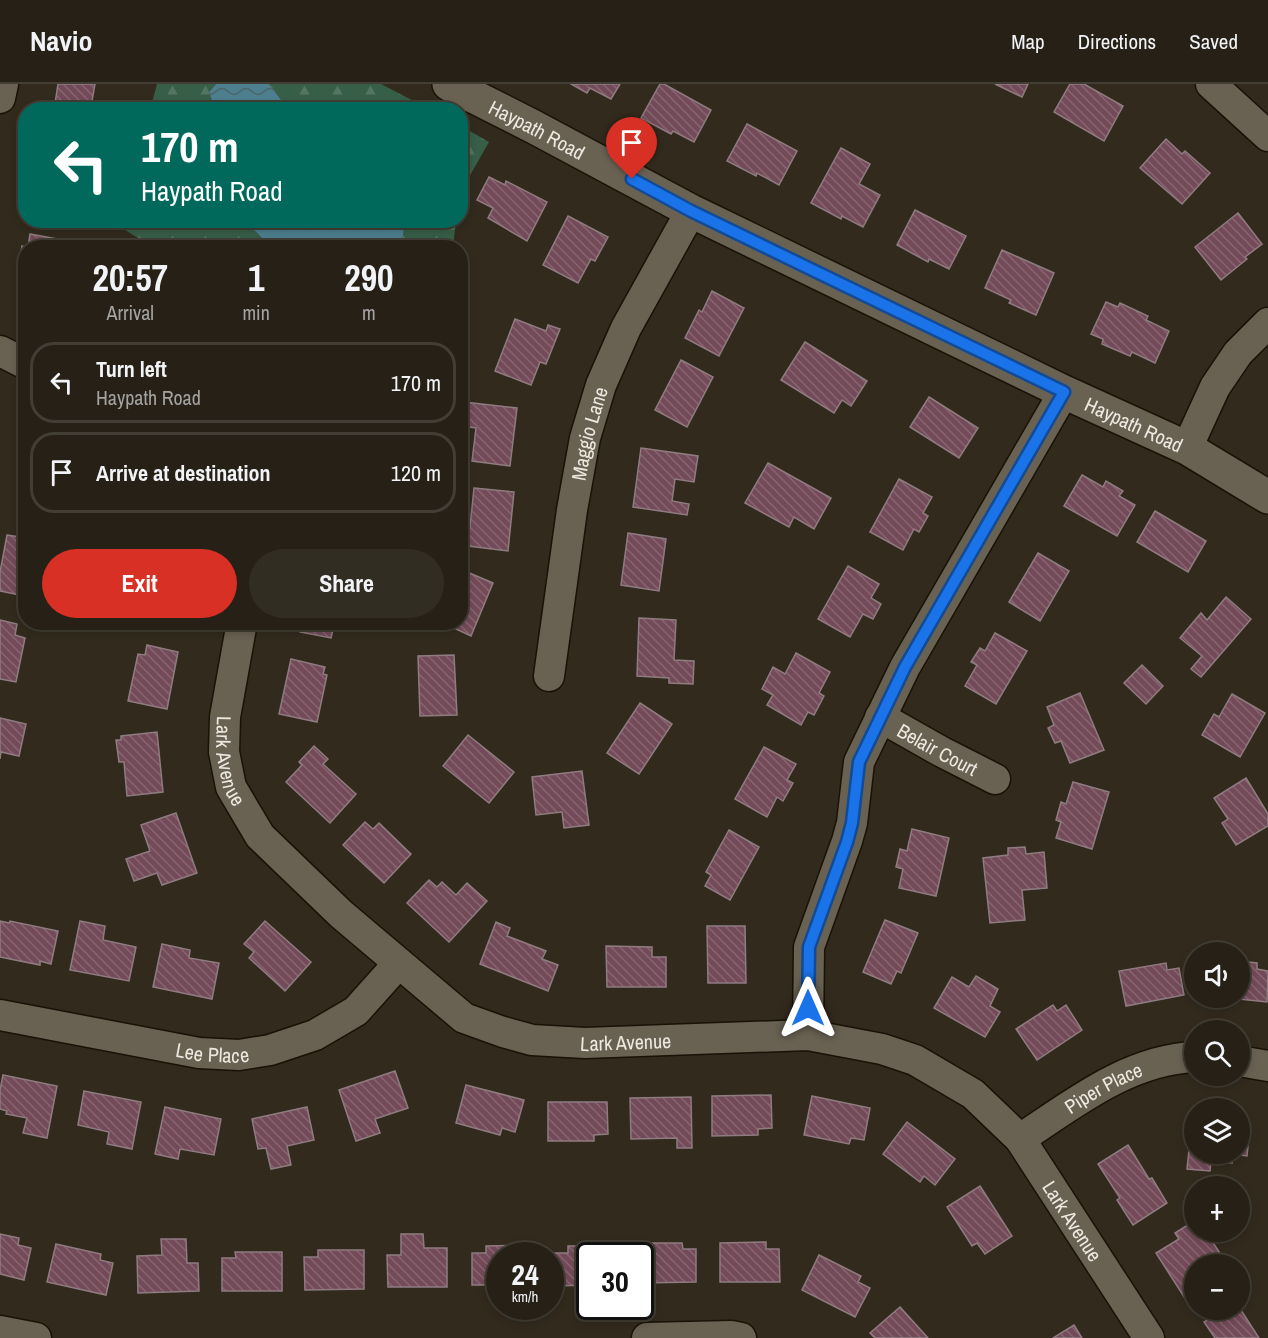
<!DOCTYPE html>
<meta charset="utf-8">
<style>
:root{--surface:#262016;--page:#322d23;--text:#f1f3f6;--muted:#a4a3a1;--line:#423e35;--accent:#d93025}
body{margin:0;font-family:"Archivo Narrow",sans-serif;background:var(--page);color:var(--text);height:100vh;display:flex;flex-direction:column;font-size:22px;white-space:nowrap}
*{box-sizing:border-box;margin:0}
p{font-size:20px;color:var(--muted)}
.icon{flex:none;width:33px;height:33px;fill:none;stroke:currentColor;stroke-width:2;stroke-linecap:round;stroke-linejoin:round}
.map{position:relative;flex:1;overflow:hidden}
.drawer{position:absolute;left:18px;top:156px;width:450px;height:390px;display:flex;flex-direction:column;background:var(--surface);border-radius:24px;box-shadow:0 3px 9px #0003,0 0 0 2px var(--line)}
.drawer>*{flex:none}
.top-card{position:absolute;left:18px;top:18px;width:450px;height:126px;border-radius:24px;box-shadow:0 3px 9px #0003,0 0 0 2px var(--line);background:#00695c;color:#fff;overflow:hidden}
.fabs{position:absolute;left:1184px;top:858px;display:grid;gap:12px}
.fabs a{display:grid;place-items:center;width:66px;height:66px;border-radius:50%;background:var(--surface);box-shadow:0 3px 9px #0003,0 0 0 2px var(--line);font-size:30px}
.speed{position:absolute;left:486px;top:1158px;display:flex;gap:12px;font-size:30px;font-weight:700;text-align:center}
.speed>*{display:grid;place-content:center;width:78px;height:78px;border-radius:50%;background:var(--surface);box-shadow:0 3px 9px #0003,0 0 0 2px var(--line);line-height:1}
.speed small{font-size:15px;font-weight:400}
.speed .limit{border:3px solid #111;border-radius:9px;background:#fff;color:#111}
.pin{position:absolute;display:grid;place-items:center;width:51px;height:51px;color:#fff;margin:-62px -26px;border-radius:50% 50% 50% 0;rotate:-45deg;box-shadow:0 0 6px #0007}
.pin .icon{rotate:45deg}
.me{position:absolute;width:66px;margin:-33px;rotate:0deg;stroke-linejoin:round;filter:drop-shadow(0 0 4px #0008)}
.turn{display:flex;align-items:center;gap:21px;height:126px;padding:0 24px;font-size:27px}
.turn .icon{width:78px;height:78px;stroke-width:2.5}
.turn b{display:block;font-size:42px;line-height:51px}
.eta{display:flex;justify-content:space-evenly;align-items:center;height:102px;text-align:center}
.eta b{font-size:36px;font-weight:800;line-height:42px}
.button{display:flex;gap:12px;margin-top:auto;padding:12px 24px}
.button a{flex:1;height:69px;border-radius:36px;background:var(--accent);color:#fff;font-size:24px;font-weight:800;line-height:69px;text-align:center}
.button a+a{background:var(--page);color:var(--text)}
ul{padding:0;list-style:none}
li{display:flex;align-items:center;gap:18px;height:81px;margin:0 12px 9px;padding:0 12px;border:3px solid var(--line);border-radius:24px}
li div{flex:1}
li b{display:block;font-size:22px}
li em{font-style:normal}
header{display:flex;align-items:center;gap:36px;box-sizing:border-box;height:84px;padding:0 30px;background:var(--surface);border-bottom:2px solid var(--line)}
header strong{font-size:28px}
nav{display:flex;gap:33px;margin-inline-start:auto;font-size:21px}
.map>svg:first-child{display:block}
</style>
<header>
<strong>Navio</strong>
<nav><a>Map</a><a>Directions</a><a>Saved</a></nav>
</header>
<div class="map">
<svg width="1268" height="1254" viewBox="0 0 1268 1254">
<defs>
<pattern id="forest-firs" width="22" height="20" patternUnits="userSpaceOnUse" patternTransform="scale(1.5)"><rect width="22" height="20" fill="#375e47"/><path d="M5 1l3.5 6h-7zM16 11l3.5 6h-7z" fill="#547561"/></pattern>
<pattern id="water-waves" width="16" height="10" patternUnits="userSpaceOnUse" patternTransform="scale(1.5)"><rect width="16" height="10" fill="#4d7f8e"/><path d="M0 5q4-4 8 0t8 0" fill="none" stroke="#4a656c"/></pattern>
<pattern id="building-back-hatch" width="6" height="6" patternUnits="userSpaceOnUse" patternTransform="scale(1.5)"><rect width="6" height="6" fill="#734a58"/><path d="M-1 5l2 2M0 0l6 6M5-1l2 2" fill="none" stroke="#876470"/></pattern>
</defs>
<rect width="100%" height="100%" fill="#322a1d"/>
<g fill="url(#forest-firs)">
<path d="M157 0H216L209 8 215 25 150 26Z"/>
<path d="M269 0H381L429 25H288Z"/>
<path d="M461 42 489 58 461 107Z"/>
<path d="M121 136 245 137 271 163H152L119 142Z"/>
<path d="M405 137H456L453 163H404L402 158Z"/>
</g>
<g fill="url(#water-waves)">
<path d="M216 0H269L288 25H215L209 8Z"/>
<path d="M245 137H405L402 158 404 163H271Z"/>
</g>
<g fill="url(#building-back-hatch)" stroke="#8f7c81" stroke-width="1.5">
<path d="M58 0H95L91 23 84 22 83 26H54Z"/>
<path d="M571 0H620L611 15 590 4 587 9Z"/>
<path d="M660 0H664L711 26 694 58 673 47 671 50 641 34Z"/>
<path d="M995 0H1028L1022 13Z"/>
<path d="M1070 0H1084L1123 22 1104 57 1054 28Z"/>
<path d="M747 40 797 67 779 101 757 89 756 92 727 77Z"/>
<path d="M1166 55 1182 70 1185 67 1210 89 1182 120 1140 84Z"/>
<path d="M841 64 870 80 859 100 880 111 863 143 842 132 841 135 811 119Z"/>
<path d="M489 93 505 101 506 97 547 118 527 157 488 134 493 124 477 116Z"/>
<path d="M915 126 966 152 949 185 929 175 928 178 897 161Z"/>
<path d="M1238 129 1262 160 1245 173 1247 175 1221 196 1195 163Z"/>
<path d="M568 132 608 153 595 177 591 175 578 199 543 181Z"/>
<path d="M30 150 69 157 68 164H28Z"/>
<path d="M22 162 27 164 26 205H21L24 189 17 188Z"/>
<path d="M1002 166 1054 189 1036 231 1009 219 1011 216 985 204Z"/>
<path d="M712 207 744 224 719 272 685 254 699 226 702 228Z"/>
<path d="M1106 218 1118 223 1120 219 1148 232 1146 236 1169 247 1155 279 1132 268 1130 272 1102 260 1103 255 1091 250Z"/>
<path d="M515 235 546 247 548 241 560 245 546 280 540 278 531 301 495 287Z"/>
<path d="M805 258 867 297 851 322 842 316 834 329 781 296Z"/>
<path d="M681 276 713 293 687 343 655 326Z"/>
<path d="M929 313 978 344 959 374 910 343Z"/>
<path d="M464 318 517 324 510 382 472 377 476 344 462 342Z"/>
<path d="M641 364 698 372 694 398 675 395 672 417 689 420 687 431 633 423Z"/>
<path d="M768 379 831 414 814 445 794 433 789 443 745 419Z"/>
<path d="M26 391V411L17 406Z"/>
<path d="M1082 391 1103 403 1106 397 1123 407 1119 412 1135 421 1117 452 1064 422Z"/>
<path d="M899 395 932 413 923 429 928 432 919 448 914 445 903 466 870 448Z"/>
<path d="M474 404 514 408 508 467 468 462Z"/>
<path d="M1155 427 1206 457 1188 488 1137 458Z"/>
<path d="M628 449 666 455 659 507 621 501Z"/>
<path d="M7 451 26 454 25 512 0 507V488Z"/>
<path d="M1038 469 1069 487 1040 537 1009 518Z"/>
<path d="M848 482 879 500 871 514 881 520 873 535 863 530 850 553 818 535Z"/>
<path d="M460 485 493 499 471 552 441 538H460Z"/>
<path d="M1226 513 1251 535 1201 593 1191 585 1202 572 1180 554 1201 529 1207 536Z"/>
<path d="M639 534 676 536 674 576 694 577 693 600 669 599V594L637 592Z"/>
<path d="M0 536 17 540 15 551 25 554 16 598 0 595Z"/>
<path d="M145 538H182L180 547Z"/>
<path d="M302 538H335L331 554 300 548Z"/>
<path d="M995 549 1027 567 996 620 965 602 977 581 971 578 980 564 985 567Z"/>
<path d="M147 561 178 568 167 625 128 617 138 570 145 571Z"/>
<path d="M796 569 830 588 819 609 824 612 814 631 808 628 801 641 767 621 773 611 762 605 773 583 785 590Z"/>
<path d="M454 571 457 631 420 632 418 572Z"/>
<path d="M291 575 325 583 323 590 327 591 317 638 279 630Z"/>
<path d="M1142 581 1163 602 1146 620 1124 599Z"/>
<path d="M1080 609 1104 666 1070 679 1061 657 1055 659 1048 644 1054 641 1047 623Z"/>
<path d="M1232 610 1265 629 1240 673 1202 651 1214 630 1219 633Z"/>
<path d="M640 619 672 640 639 690 607 669Z"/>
<path d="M0 634 26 640 19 672 1 668 0 675Z"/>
<path d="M157 648 163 708 127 712 124 678H119L116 656H121V652Z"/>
<path d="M468 651 514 688 489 719 443 682Z"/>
<path d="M314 662 328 675 323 680 356 710 330 739 286 698 302 681 299 678Z"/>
<path d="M764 663 796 680 787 696 793 699 783 717 777 713 767 733 735 715Z"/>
<path d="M582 687 589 741 564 744 562 728 536 731 532 693Z"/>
<path d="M1246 694 1268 730V742L1236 761 1222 739 1228 735 1214 714Z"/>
<path d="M1073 698 1109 708 1092 765 1056 754 1061 738 1056 736 1061 718 1066 720Z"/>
<path d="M176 729 197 789 162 801 157 789 134 797 126 775 150 767 141 741Z"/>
<path d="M365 738 373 745 379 739 411 770 384 799 343 761Z"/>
<path d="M912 745 949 754 936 812 899 804 903 785 896 783 900 765 907 767Z"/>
<path d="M729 746 759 763 730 816 705 802 711 791 706 788Z"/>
<path d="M1025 763 1026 770 1044 768 1047 804 1022 806 1025 836 990 839 983 774 1008 771V764Z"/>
<path d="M429 796 437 803 442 798 456 811 467 799 487 817 449 858 407 819Z"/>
<path d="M885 836 918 849 901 889 897 887 891 900 863 888Z"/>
<path d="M0 837 9 839 10 837 58 847 51 880 40 877V881L0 873Z"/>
<path d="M80 837 105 842 103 856 136 863 129 897 70 886Z"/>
<path d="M265 837 311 878 285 907 249 874 254 868 244 860Z"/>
<path d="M496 838 510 844 507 852 546 867 542 875 558 881 548 907 480 880Z"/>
<path d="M707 842H745L746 899H708Z"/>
<path d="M162 860 190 866 189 874 219 879 212 915 153 903Z"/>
<path d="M606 862 652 863V873H666V903H607Z"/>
<path d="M1239 877 1257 879V885L1268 887 1267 918 1229 914H1239Z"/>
<path d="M1166 879 1167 886 1179 884 1184 911 1126 922 1119 887Z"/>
<path d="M976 892 998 905 990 922 1000 928 985 953 934 924 952 893 969 903Z"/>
<path d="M1053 921 1057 927 1066 921 1082 946 1037 976 1016 945Z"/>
<path d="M395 987 408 1024 375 1035 380 1049 356 1057 339 1006Z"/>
<path d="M3 991 57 1002 47 1054 23 1049 27 1034 6 1030 7 1027 0 1025V1006Z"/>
<path d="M466 1001 524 1016 515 1048 502 1044 500 1051 456 1039Z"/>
<path d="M84 1007 141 1018 132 1065 107 1060 109 1048 78 1041Z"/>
<path d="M771 1011 772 1044 758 1045V1051L712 1052V1012Z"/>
<path d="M812 1012 870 1024 864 1056 851 1054 849 1060 804 1051Z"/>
<path d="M691 1013 692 1064H677V1054L631 1055 630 1014Z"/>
<path d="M548 1018H607L608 1050 594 1051V1057H548Z"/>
<path d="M165 1023 221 1035 214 1071 180 1065 178 1075 155 1070Z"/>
<path d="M307 1023 314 1056 287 1062 291 1081 271 1085 266 1064 258 1065 252 1035Z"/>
<path d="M1192 1037H1194V1070H1239V1041L1250 1043 1247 1072 1232 1070V1079L1211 1077 1210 1087 1187 1085Z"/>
<path d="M907 1038 955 1075 935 1101 924 1092 920 1098 883 1070Z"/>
<path d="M1128 1061 1149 1095 1152 1094 1167 1119 1133 1141 1117 1116 1120 1114 1098 1080Z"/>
<path d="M980 1102 1012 1152 985 1170 977 1159 972 1162 947 1123Z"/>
<path d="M1194 1137V1148H1206L1227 1180H1194V1215L1188 1219 1156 1169 1179 1155 1175 1149Z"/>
<path d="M0 1150 19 1154 18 1161 31 1164 24 1196 0 1190Z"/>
<path d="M401 1150H423L424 1164H447V1203H388L387 1171H401Z"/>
<path d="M161 1155H186L187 1179H198L199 1207 138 1209 137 1172 162 1171Z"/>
<path d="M766 1158V1165H779L780 1198H720V1159Z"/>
<path d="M636 1159H682L683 1165H696V1198L640 1199V1172H636Z"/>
<path d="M56 1160 101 1170 100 1176 113 1179 106 1211 47 1198Z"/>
<path d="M532 1161V1172H500V1201H472V1169H486V1162Z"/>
<path d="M568 1162H614V1172H590V1201L555 1202 554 1169H568Z"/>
<path d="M318 1166H364V1205L305 1206 304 1173H318Z"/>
<path d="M235 1168H282V1207H222V1174H236Z"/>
<path d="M819 1171 861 1192 858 1198 870 1204 855 1233 802 1206Z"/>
<path d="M900 1223 928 1254H875L870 1249Z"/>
<path d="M1239 1223 1259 1254H1215L1204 1238 1224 1226H1239Z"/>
<path d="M1074 1241 1082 1254H1053Z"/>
</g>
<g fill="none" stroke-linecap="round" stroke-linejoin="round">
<defs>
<g id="minor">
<path d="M1211 0 1268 52"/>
<path d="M0 14 3 0"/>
<path d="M0 267 26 280"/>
<path d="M1187 364 1215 303 1238 269 1268 239"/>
<path id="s1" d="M242 538 225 633 224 668 231 703 260 752 341 830 464 934 503 948 532 956 585 959 808 951 882 965 915 976 973 1010 1020 1055 1149 1254"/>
<path id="s2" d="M549 592 572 426 585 354 601 301 626 244 691 127"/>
<path id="s3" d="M880 633 942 668 995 695"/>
<path id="s4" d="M0 931 199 969 239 971 270 966 315 951 356 927 398 880"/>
<path d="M808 951 809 863 847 757 852 739 859 678 905 583 1064 308"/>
<path d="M1239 977 1268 982"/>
<path id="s5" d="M1020 1055C1073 1020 1128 976 1194 973"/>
<path d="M0 1247 36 1254"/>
<path d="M647 1254 731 1252 741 1254"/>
</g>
<g id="tertiary">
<path id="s6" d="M449 0 534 43 691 127 1064 308 1187 364 1268 413"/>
</g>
</defs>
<use href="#minor" stroke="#191206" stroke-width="33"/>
<use href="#tertiary" stroke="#191206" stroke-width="36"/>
<use href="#minor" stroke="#696152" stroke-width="30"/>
<use href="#tertiary" stroke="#696152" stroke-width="33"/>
</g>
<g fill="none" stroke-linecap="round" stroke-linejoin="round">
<defs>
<path id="route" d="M632 95 691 127 1064 308 905 583 859 678 852 739 847 758 809 863 808 924"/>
</defs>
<use href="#route" stroke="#114b97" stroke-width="15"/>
<use href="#route" stroke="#1a73e8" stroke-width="10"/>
</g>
<g text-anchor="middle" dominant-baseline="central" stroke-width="6" stroke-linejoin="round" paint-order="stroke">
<g font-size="20" fill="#ede9e0" stroke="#282013">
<text stroke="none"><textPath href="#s6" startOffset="99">Haypath Road</textPath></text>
<text stroke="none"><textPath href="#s6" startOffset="765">Haypath Road</textPath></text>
<text stroke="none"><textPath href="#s2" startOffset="246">Maggio Lane</textPath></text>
<text stroke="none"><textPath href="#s3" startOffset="66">Belair Court</textPath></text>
<text stroke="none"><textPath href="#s1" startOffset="141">Lark Avenue</textPath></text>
<text stroke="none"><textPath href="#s1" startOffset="663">Lark Avenue</textPath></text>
<text stroke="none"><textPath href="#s4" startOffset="216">Lee Place</textPath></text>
<text stroke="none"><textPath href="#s5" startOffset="98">Piper Place</textPath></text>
<text stroke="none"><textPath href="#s1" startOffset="1185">Lark Avenue</textPath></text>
</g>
</g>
</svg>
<div class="fabs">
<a><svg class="icon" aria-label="sound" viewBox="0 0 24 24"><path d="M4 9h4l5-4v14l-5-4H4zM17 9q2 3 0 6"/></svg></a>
<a><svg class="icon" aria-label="search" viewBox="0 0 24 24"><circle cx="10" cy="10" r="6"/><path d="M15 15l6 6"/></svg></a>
<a><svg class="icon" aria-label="layers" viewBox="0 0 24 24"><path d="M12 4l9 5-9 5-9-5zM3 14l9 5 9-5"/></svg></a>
<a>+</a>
<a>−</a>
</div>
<div class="speed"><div>24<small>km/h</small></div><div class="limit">30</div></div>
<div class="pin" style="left:632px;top:95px;background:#d93025"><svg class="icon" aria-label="arrive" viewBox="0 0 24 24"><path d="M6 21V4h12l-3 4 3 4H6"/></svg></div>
<svg class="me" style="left:808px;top:924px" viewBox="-20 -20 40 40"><path d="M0-17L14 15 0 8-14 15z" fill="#1a73e8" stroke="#fff" stroke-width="4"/></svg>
<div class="top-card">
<div class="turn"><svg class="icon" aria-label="left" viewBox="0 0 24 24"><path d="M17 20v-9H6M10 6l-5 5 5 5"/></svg><div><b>170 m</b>Haypath Road</div></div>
</div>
<section class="drawer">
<div class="eta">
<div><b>20:57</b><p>Arrival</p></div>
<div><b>1</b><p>min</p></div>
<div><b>290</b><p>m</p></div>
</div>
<ul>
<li><svg class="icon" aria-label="left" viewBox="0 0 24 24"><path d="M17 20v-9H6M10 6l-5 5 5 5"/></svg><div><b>Turn left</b><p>Haypath Road</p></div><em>170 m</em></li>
<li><svg class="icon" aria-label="arrive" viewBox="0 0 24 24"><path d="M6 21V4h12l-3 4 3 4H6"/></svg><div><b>Arrive at destination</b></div><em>120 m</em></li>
</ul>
<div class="button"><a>Exit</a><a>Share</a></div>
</section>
</div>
